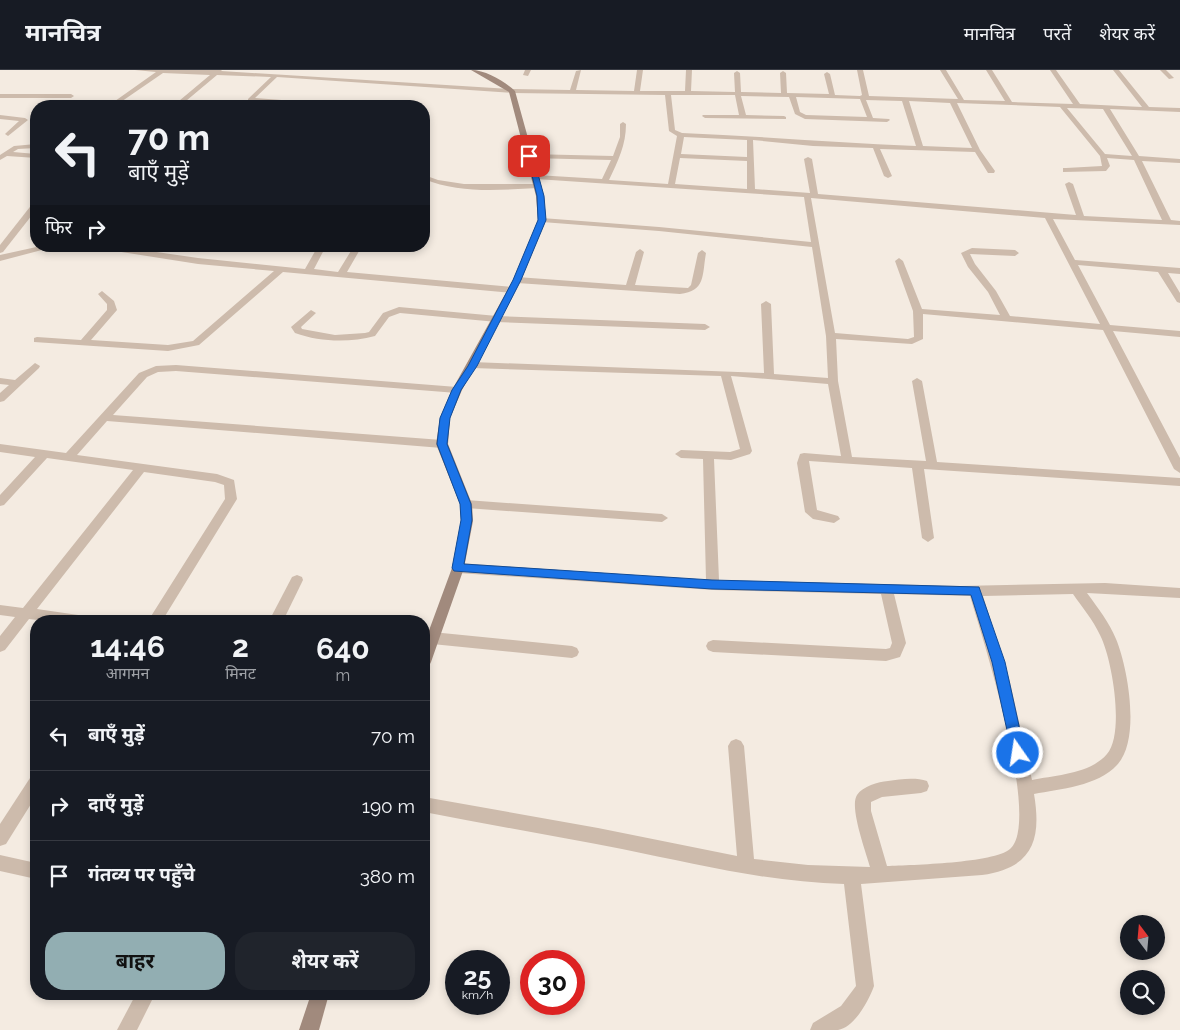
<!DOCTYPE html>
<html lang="hi">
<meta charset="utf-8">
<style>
:root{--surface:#171b24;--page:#20242c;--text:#f1f3f6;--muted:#9ea1a6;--line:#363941;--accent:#92aeb2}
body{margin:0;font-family:Raleway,"Noto Sans Devanagari",sans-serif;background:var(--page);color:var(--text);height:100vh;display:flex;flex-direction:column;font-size:19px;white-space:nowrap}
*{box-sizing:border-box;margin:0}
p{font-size:16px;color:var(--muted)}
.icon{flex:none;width:28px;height:28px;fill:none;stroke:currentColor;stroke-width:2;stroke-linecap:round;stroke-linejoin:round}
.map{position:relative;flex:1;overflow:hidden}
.details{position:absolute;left:30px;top:545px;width:400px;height:385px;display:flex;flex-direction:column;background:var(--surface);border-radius:20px;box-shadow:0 2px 8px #0003}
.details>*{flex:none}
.top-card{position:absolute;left:30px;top:30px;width:400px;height:152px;border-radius:20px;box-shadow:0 2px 8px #0003;background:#171b24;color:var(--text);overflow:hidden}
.needle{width:32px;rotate:344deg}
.fabs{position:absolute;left:1120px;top:845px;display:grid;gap:10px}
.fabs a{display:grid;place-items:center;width:45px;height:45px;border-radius:50%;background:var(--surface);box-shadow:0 2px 8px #0003;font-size:25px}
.speed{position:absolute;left:445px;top:880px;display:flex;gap:10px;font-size:25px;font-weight:700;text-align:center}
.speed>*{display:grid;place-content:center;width:65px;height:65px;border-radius:50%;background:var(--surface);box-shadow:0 2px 8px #0003;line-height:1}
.speed small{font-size:12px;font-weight:400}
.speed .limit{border:8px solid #d22;background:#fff;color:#111}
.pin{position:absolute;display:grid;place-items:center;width:42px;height:42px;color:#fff;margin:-21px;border-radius:10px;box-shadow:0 2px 8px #0006}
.me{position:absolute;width:55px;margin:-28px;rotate:347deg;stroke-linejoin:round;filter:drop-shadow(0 0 4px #0008)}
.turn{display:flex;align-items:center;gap:18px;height:105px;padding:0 15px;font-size:22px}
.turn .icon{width:65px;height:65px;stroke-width:2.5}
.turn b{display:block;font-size:35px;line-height:42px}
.then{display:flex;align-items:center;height:48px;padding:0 15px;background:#0003;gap:10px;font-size:19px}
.eta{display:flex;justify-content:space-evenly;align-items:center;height:85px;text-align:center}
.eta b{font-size:30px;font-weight:700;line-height:35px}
.button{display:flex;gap:10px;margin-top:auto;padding:10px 15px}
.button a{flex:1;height:58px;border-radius:20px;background:var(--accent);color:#111;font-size:20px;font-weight:700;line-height:58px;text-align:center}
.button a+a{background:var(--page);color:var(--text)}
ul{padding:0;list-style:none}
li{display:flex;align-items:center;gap:15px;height:70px;padding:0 15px;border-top:1px solid var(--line)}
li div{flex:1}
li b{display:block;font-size:19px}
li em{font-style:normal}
header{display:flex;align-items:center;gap:30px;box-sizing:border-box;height:70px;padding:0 25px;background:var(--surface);border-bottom:1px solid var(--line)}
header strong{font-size:24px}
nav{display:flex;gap:28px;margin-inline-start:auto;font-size:18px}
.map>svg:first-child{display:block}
</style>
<header>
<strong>मानचित्र</strong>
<nav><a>मानचित्र</a><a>परतें</a><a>शेयर करें</a></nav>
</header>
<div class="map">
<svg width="1180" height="960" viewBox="0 0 1180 960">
<rect width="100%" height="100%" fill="#f4ebe1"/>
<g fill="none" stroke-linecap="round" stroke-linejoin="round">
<g fill="#cdbbac" fill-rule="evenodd">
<path d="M135 0H222L221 1 512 19 570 20 576 1 581 0 576 20 634 21 637 0H643L640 21H685L686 0H692L691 21 735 22 734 3 737 1 740 3 741 22 781 23 780 3 783 1 786 3 787 23 829 24 824 4 827 2 830 4 835 25 860 26 862 25 857 0H863L869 26 958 29 940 0H946L964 30 1005 31 986 0H992L1012 32 1073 34 1050 0H1056L1080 34 1142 37 1113 0H1119L1149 37 1180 38V42L1110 39 1139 86 1180 89V93L1142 91 1171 150 1180 151V155L1053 149 1075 190 1180 198V204L1168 203 1180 223V233L1177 232 1158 202 1078 195 1110 255 1180 261V267L1113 261 1180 388V403L1174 399 1103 260 923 244V269L912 274 836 269 838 311 852 387 926 391 912 311 917 308 922 311 937 392 1180 408V416L924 399 934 468 928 472 922 468 912 398 809 391 817 440 838 446 840 449 834 453 813 449 805 442 797 393 800 384 804 383 841 386 828 314 731 306 752 381 750 384 731 390 714 389 719 510 960 516 1105 513 1180 518V528L1087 523C1098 538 1109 552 1116 569 1128 598 1141 670 1117 695 1098 716 1060 719 1034 724 1042 771 1032 798 982 805L861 814 874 916C869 930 855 957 838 960 829 960 819 960 810 960L813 953 841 936 856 916 844 814C768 812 696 794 622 779 556 766 490 755 424 742V727L598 758 737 786 728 676 731 671 736 669 741 671 744 676 754 789 808 795 870 797C866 782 849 737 857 725 863 716 878 712 888 711 900 709 916 707 927 711L929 716 927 721 921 723 882 727 871 732V741L887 796C912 795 994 793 1010 779 1042 752 982 566 970 526L894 524 906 573 900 587 886 591 713 582 708 580 706 576 708 572 713 570 886 579 890 578 892 573 881 524 713 520 458 503 453 501 452 498 453 495 458 493 706 510 703 389 681 388 675 384 681 380 730 382 740 379 721 306 472 298 467 295 472 292 764 303 761 234 766 231 771 234 774 304 828 308 826 266 812 177 659 161 542 152 538 150 542 148 659 157 811 172 804 127 536 109 532 107 536 105 602 109 611 90 529 88 525 86 529 84 613 86 620 67V54L623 52 626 54C626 75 618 91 609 110L668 114 677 66 669 61 665 25 512 23 277 7 255 28 308 32 306 35 248 31V29L271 7 217 5 180 36H173L210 5 163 3 115 36H108L156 2ZM671 25H735L739 45H703L702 46 705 48 786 49V47L784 46 746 45 741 26 789 27 795 44 805 49 887 52 890 50 889 49 873 48 866 30 902 31 916 76C838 73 760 66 682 63L675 60ZM796 27 860 29 867 47 806 45 800 42ZM909 31 950 33 972 78 923 76ZM957 33 1060 37 1100 86 1102 96 1066 98H1063V102L1106 101 1110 96 1107 88 1134 90 1162 150 1084 146 1073 114 1069 112 1065 114 1076 145 818 124 812 89 808 87 804 89 810 123 755 119 753 70 813 76 873 78 884 106 888 108 892 106 880 79 975 82 988 103H994L995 101 980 80ZM1067 38 1103 39 1132 86 1105 84ZM684 67 747 70V87L681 84ZM680 88 747 91V119L675 114ZM811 128 1045 148 1100 254 1010 246 996 221 975 194 970 184 1015 186 1019 183 1015 180 972 178 961 183 968 197 988 222 1000 245 922 239 903 191 899 188 895 191 913 241 914 267 908 269 835 263ZM1073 524C1082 537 1093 550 1100 565 1112 588 1125 663 1107 684 1090 704 1056 705 1032 710L1010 612 983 526Z"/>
<path d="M525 0H531L528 6 523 5Z"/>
<path d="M1160 0H1166L1174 8 1169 9Z"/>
<path d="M0 24H71L74 26 71 28H0Z"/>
<path d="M0 45 25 48 28 50 8 66 5 64 6 63 19 51 0 49Z"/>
<path d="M36 74V78L18 79 13 82 36 84V88L7 86 0 90V85L14 76Z"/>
<path d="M424 105 438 110 464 114H538L542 116 538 118C500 120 460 124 424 109Z"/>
<path d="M33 133H36V140L3 182 0 183V175Z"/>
<path d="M41 176H57L0 191V185Z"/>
<path d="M92 176H115L198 188 305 199 318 176H326L314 199 338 202 354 176H362L347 202 512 217 516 220 512 223 283 202 199 275 168 281 34 272V268L37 267 81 270 107 240V234L98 224 102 221 114 231 117 240 91 270 168 275 193 271 274 201 198 194 96 178Z"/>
<path d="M640 179 644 182 635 215 688 218 691 215 698 183 702 180 706 183C702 205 706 221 680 224L517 213 513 210 517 207 626 215 636 182Z"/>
<path d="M399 237 497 246 705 254 710 257 705 260 497 252 400 243 389 247 375 266C349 273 320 272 295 263L291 257 311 240 316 243 301 257 302 259 335 265 365 263 369 262 383 243Z"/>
<path d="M35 293 40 296 39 298 4 331 0 332V323L9 315 0 314V308L15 310Z"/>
<path d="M176 295 457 317 462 320 457 323 176 301 158 302 147 307 113 345 442 370 448 374 442 378 107 351 77 385 217 404 234 410 237 429 162 551H148L225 429 224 415 215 412 144 402 37 539 85 546 90 547 92 551H46L29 549 5 580 0 582V566L15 547 0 545V535L23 538 133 400 47 388 4 435 0 436V425L35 387 0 382V374L66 383 139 303 156 296Z"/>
<path d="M466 430 662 444 668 448 662 452 466 438 460 434Z"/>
<path d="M297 505 302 507 303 510 283 551H269L292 507Z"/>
<path d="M432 562 572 576 577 578 579 582 577 586 572 588 432 574 427 572 425 568 427 564Z"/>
<path d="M36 706V726L6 774 0 776V754L30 708Z"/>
<path d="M0 785 36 793V809L0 801Z"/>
<path d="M136 924H155L137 960H117Z"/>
</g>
<g fill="#a18a7d" fill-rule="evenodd">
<path d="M471 0C486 0 504 11 515 21L544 126 546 150 521 210 462 320 450 348 448 374 472 434 473 451 464 498 431 592 429 596 424 598V574L452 498 461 451 460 434 436 374 440 348 452 320 513 210 538 150 536 126 509 22Z"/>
<path d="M311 924H329L319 960H299Z"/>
</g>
</g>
<path fill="#1a73e8" stroke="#114b97" d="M527 85 533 86 544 126 546 150 521 210 477 296 461 320 450 348 447 374 471 434 472 450 464 494 712 510 979 517 1005 592 1025 683 1023 687 1018 689 1014 687 1012 683 992 592 971 525 712 519 454 501 452 498 461 450 460 434 437 374 440 348 452 320 468 296 513 210 538 150 537 126Z"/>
</svg>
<div class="fabs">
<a><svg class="needle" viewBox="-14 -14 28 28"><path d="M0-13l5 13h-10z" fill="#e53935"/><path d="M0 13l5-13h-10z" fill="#9ea1a6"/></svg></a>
<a><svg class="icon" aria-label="search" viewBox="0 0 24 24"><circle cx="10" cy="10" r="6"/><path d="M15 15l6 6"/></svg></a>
</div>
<div class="speed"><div>25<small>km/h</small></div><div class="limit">30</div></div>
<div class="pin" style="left:529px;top:86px;background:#d93025"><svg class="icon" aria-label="arrive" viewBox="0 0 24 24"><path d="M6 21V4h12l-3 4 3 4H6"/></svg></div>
<svg class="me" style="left:1018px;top:683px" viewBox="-20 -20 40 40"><circle r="17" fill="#1a73e8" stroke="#fff" stroke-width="3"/><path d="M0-11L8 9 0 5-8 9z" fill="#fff"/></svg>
<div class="top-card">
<div class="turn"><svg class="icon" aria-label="left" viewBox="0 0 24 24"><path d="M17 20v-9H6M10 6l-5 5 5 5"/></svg><div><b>70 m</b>बाएँ मुड़ें</div></div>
<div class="then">फिर<svg class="icon" aria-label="right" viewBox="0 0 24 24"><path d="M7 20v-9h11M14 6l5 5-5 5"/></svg></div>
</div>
<section class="details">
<div class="eta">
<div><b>14:46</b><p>आगमन</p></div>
<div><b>2</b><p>मिनट</p></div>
<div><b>640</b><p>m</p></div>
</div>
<ul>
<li><svg class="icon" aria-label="left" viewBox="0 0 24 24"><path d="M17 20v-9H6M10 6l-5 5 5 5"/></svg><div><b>बाएँ मुड़ें</b></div><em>70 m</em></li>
<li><svg class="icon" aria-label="right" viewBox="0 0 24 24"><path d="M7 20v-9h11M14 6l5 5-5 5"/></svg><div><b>दाएँ मुड़ें</b></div><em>190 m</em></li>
<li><svg class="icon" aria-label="arrive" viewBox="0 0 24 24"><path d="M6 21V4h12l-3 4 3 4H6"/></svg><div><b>गंतव्य पर पहुँचे</b></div><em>380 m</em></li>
</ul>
<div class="button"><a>बाहर</a><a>शेयर करें</a></div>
</section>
</div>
